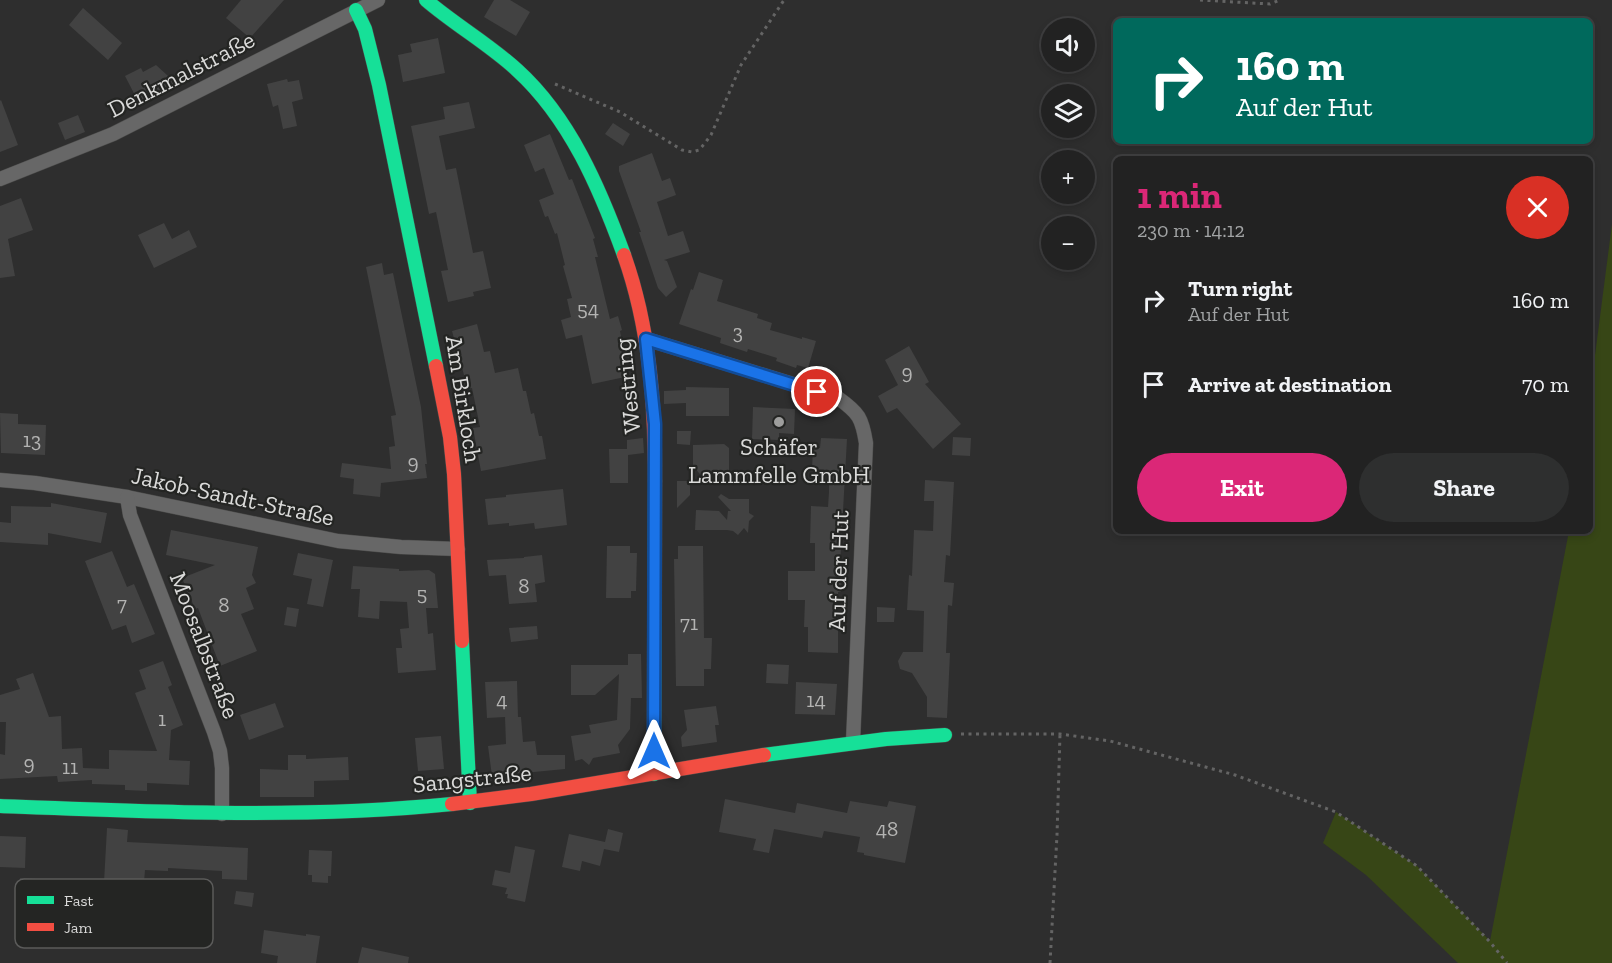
<!DOCTYPE html>
<meta charset="utf-8">
<style>
:root{--surface:#222;--page:#2e2f2f;--text:#f1f3f6;--muted:#a2a4a5;--line:#3f3f40;--accent:#db2777}
body{margin:0;font-family:"Zilla Slab",serif;background:var(--page);color:var(--text);height:100vh;display:flex;flex-direction:column;font-size:22px;white-space:nowrap}
*{box-sizing:border-box;margin:0}
p{font-size:20px;color:var(--muted)}
.icon{flex:none;width:33px;height:33px;fill:none;stroke:currentColor;stroke-width:2;stroke-linecap:round;stroke-linejoin:round}
.map{position:relative;flex:1;overflow:hidden}
.panel{position:absolute;left:1113px;top:156px;width:480px;height:378px;display:flex;flex-direction:column;background:var(--surface);border-radius:9px;box-shadow:0 3px 9px #0003,0 0 0 2px var(--line)}
.panel>*{flex:none}
.banner{position:absolute;left:1113px;top:18px;width:480px;height:126px;border-radius:9px;box-shadow:0 3px 9px #0003,0 0 0 2px var(--line);background:#00695c;color:#fff;overflow:hidden}
.fabs{position:absolute;left:1041px;top:18px;display:grid;gap:12px}
.fabs a{display:grid;place-items:center;width:54px;height:54px;border-radius:50%;background:var(--surface);box-shadow:0 3px 9px #0003,0 0 0 2px var(--line);font-size:30px}
.pin{position:absolute;display:grid;place-items:center;width:51px;height:51px;color:#fff;margin:-26px;border:3px solid #fff;border-radius:50%;box-shadow:0 2px 6px #0007}
.me{position:absolute;width:66px;margin:-33px;rotate:0deg;stroke-linejoin:round;filter:drop-shadow(0 0 4px #0008)}
.turn{display:flex;align-items:center;gap:21px;height:126px;padding:0 24px;font-size:27px}
.turn .icon{width:78px;height:78px;stroke-width:2.5}
.turn b{display:block;font-size:42px;line-height:51px}
.round{display:grid;place-items:center;flex:none;width:63px;height:63px;border-radius:32px;background:var(--page)}
.summary{display:flex;align-items:center;justify-content:space-between;height:102px;padding:0 24px}
h1{font-size:36px;font-weight:700;line-height:45px;color:var(--accent)}
.primary-button{display:flex;gap:12px;margin-top:auto;padding:12px 24px}
.primary-button a{flex:1;height:69px;border-radius:36px;background:var(--accent);color:#fff;font-size:24px;font-weight:700;line-height:69px;text-align:center}
.primary-button a+a{background:var(--page);color:var(--text)}
ul{padding:0;list-style:none}
li{display:flex;align-items:center;gap:18px;height:84px;padding:0 24px}
li div{flex:1}
li b{display:block;font-size:22px}
li em{font-style:normal}
.map>svg:first-child{display:block}
</style>
<div class="map">
<svg width="1612" height="963" viewBox="0 0 1612 963">
<rect width="100%" height="100%" fill="#2e2e2e"/>
<path fill="#374616" d="M1612 224V963H1458L1366 875 1323 843 1336 812 1417 866 1490 941 1569 531H1590V394Z"/>
<g fill="#424242">
<path d="M241 0H284L250 38 226 18Z"/>
<path d="M494 0H510L530 12 516 36 484 17Z"/>
<path d="M83 8 122 43 108 60 69 25Z"/>
<path d="M438 38 445 73 403 82 398 55 412 52 410 44Z"/>
<path d="M156 65 179 86 140 105 125 76 141 68 143 72Z"/>
<path d="M287 79 288 82 299 80 303 99 292 102 297 126 283 129 278 105 273 107 267 84Z"/>
<path d="M1 100 18 145 0 152V101Z"/>
<path d="M469 102 475 128 439 136 446 170 456 168 473 253 483 251 491 288 473 292 474 296 448 302 441 271 448 270 436 212 429 214 411 126 445 119 443 107Z"/>
<path d="M78 115 85 132 65 140 58 123Z"/>
<path d="M613 123 630 134 623 146 605 134Z"/>
<path d="M550 134 569 180 572 179 595 238 593 239 598 257H595L610 319 618 316 622 330 620 331 625 357 621 358 625 377 592 384 582 335 566 339 561 320 571 317 567 299 572 298 563 266 565 265 557 233 555 234 548 216 545 217 539 200 554 194 544 168 535 172 524 145Z"/>
<path d="M652 153 662 181 670 178 676 195 657 202 668 236 683 231 690 252 664 260 667 261 677 287 666 297 658 288 639 232H641L619 171V166Z"/>
<path d="M21 198 33 230 8 239 15 276 0 278V206Z"/>
<path d="M164 223 172 239 189 230 197 247 154 268 138 235Z"/>
<path d="M382 263 384 275 393 273 421 407 427 464H425L427 478 381 483 380 497 353 494 354 479 340 477 342 463 391 469 389 447 395 446 391 416 396 415 366 267Z"/>
<path d="M699 272 723 280 717 301 758 314 757 318 772 323 770 330 802 339V337L816 341 808 368 797 365 796 368 776 361 777 358 748 349 747 352 720 343 721 338 679 324 691 289 693 290Z"/>
<path d="M477 324 484 352 490 351 495 373 518 368 523 391H526L531 414 534 413 539 436H542L546 459 481 471 473 428 480 427 472 388 465 389 464 375 452 331Z"/>
<path d="M909 346 929 382 925 384 961 424 933 449 897 408 887 413 878 396 898 385 885 360Z"/>
<path d="M686 387 729 388V416H686V403L664 404V391L686 390Z"/>
<path d="M753 407 795 409 794 434 779 433V440L752 439Z"/>
<path d="M0 413 18 414V424L46 425 45 455 1 453Z"/>
<path d="M677 431H691L690 445 677 444Z"/>
<path d="M953 437 971 438 970 456 952 455Z"/>
<path d="M643 438 644 453 628 455V483H610L609 449H627V440Z"/>
<path d="M821 438 847 439 840 565 841 592H838V653L808 652V627H804L805 600H788V571H815V543H810L811 506 828 507 829 492V470L812 469 813 448H820Z"/>
<path d="M724 444 729 448V470L711 473 705 480 693 466V445Z"/>
<path d="M925 480 954 482 950 556 946 555 944 582 954 583 952 606 948 605 946 653H950L947 718 927 717V697L912 673 900 669 898 661 903 652H923L924 611 907 610 909 575 912 576 914 530 933 531 934 501H924Z"/>
<path d="M677 481H690V495L677 508Z"/>
<path d="M563 489 567 525 535 529 534 523 509 526V523L488 525 485 499 506 497V495Z"/>
<path d="M721 494 729 499H749V513L754 516 749 521 748 533 744 528 738 535 733 531 727 530H695L696 510 719 511 727 520 728 511H731L718 497Z"/>
<path d="M51 503 107 513 101 543 48 533V545L0 542V522L11 523V506L51 507Z"/>
<path d="M171 530 258 547 252 575 256 583 246 588 254 609 241 614 257 651 220 666 198 608 195 609 182 578 215 565 166 555Z"/>
<path d="M607 546H630V553H637L636 591H631V598H606Z"/>
<path d="M678 546H703L704 638H712L711 669H704V686H676L674 559H678Z"/>
<path d="M112 551 127 587 134 584 155 634 132 643 126 625 112 630 85 561Z"/>
<path d="M298 553 333 560 323 607 307 604 312 579 293 575Z"/>
<path d="M542 555 545 582 535 584 537 602 509 604 506 575 489 576 487 560 524 558V557Z"/>
<path d="M353 566 399 569V571L429 570 435 574 438 608H426L428 634 433 633 436 670 398 673 396 648H402L400 629 409 628 407 602 380 601 379 619 358 617 360 589H351Z"/>
<path d="M287 607 299 609 296 627 284 625Z"/>
<path d="M877 607 895 608 894 622H877Z"/>
<path d="M537 626 538 639 511 642 509 628Z"/>
<path d="M628 654H641L642 698H631L630 729 618 745 620 753 593 758 589 765 582 759 575 761 571 736 591 733 589 725 617 720 619 674 595 695H571V665H628Z"/>
<path d="M163 661 172 685 168 687 183 725 171 730 169 760 190 761 189 785 147 783V791L125 790V785L92 784V780L58 782 57 776 0 779V754L5 755 6 722H0V695L20 689 16 679 33 673 49 717 61 716 62 749 82 748 83 768 109 769V750L157 751 135 693 146 689 139 670Z"/>
<path d="M767 664 789 665 788 684 766 683Z"/>
<path d="M517 681 518 717H521L523 742 535 741 537 755H565V769L492 776 488 746 506 744 505 717 487 718 485 682Z"/>
<path d="M796 682 837 684 835 715 795 714Z"/>
<path d="M275 703 284 727 249 740 240 715Z"/>
<path d="M716 706 719 725H715L717 742 682 747 681 737 687 730 684 710Z"/>
<path d="M441 736 444 769 418 771 415 738Z"/>
<path d="M288 755H306V759L348 757 349 780 314 781V797H260V769L288 770Z"/>
<path d="M725 799 795 813 797 803 847 813 850 801 887 807 889 801 916 806 905 863 864 855V853L857 852 860 837 824 831 822 838 774 829 769 853 753 850 756 839 719 832Z"/>
<path d="M107 828 128 830 127 842 248 848 247 880 222 879V871L168 868V871L145 870 143 893 132 892 130 902 103 900Z"/>
<path d="M608 829 623 833 619 852 604 849 600 866 582 861 580 871 562 867 569 834 605 842Z"/>
<path d="M0 836 26 837 25 868 0 867Z"/>
<path d="M515 846 535 850 525 902 507 898 508 894H505L507 888 492 885 495 870 510 873Z"/>
<path d="M309 850 332 851 331 876H328V883L312 882V875H308Z"/>
<path d="M20 878 37 879 36 902 19 901Z"/>
<path d="M236 891 254 893 252 907 234 904Z"/>
<path d="M264 930 306 936V934L320 936 316 963H277L278 956 261 953Z"/>
<path d="M362 947 409 957 408 963H358Z"/>
</g>
<g fill="none" stroke-linecap="round" stroke-linejoin="round">
<defs>
<g id="street">
<path d="M0 179 113 134 378 0"/>
<path d="M646 339 838 398C859 413 862 418 866 443L853 742"/>
<path d="M0 480 35 483 127 497 338 541 401 547 458 549"/>
<path d="M127 497 130 515 214 732 220 751 222 768V814"/>
</g>
<g id="fast">
<path d="M426 0C455 25 489 44 517 70 570 118 600 189 624 255"/>
<path d="M356 10 365 29 379 85 436 366"/>
<path d="M462 641 470 803"/>
<path d="M764 755 886 739 945 735"/>
<path d="M654 774 655 481"/>
<path d="M0 806C151 812 302 819 452 804"/>
</g>
<g id="jam">
<path d="M624 255C650 328 655 404 655 481"/>
<path d="M436 366 450 437 454 474 462 641"/>
<path d="M452 804 531 794 764 755"/>
</g>
</defs>
<use href="#street" stroke="#4a4a49" stroke-width="15"/>
<use href="#fast" stroke="#4a4a49" stroke-width="15"/>
<use href="#jam" stroke="#4a4a49" stroke-width="15"/>
<g stroke="#646464" stroke-width="3" stroke-dasharray="3 4.5" stroke-linecap="butt">
<path d="M1200 0 1270 4 1280 0"/>
<path d="M555 84 620 112 682 150 692 152 699 150 705 143 711 135 741 65 784 0"/>
<path d="M961 734H1060L1110 741 1235 775 1336 812 1417 866 1490 942 1507 963"/>
<path d="M1050 963 1057 835 1060 734"/>
</g>
<use href="#street" stroke="#676767" stroke-width="14"/>
<use href="#fast" stroke="#16e098" stroke-width="14"/>
<use href="#jam" stroke="#f24e42" stroke-width="14"/>
</g>
<g fill="none" stroke-linecap="round" stroke-linejoin="round">
<defs>
<path id="route" d="M654 751 655 424 646 339 817 392"/>
</defs>
<use href="#route" stroke="#114b97" stroke-width="15"/>
<use href="#route" stroke="#1a73e8" stroke-width="10"/>
</g>
<circle fill="#9e9e9d" stroke="#242523" stroke-width="2" cx="779" cy="422" r="6"/>
<g text-anchor="middle" dominant-baseline="central" stroke-width="4.5" stroke-linejoin="round" paint-order="stroke">
<g font-size="21" fill="#b4b4b3">
<text x="588" y="308">54</text>
<text x="738" y="331">3</text>
<text x="907" y="371">9</text>
<text x="32" y="439">13</text>
<text x="413" y="461">9</text>
<text x="524" y="585">8</text>
<text x="422" y="593">5</text>
<text x="122" y="603">7</text>
<text x="224" y="604">8</text>
<text x="689" y="622">71</text>
<text x="502" y="699">4</text>
<text x="816" y="699">14</text>
<text x="162" y="718">1</text>
<text x="29" y="762">9</text>
<text x="70" y="766">11</text>
<text x="887" y="828">48</text>
</g>
<g font-size="24" fill="#dadad9" stroke="#242523">
<text transform="translate(181 74) rotate(-27)">Denkmalstraße</text>
<text transform="translate(627 386) rotate(-96)">Westring</text>
<text transform="translate(464 399) rotate(81)">Am Birkloch</text>
<text transform="translate(233 496) rotate(12)">Jakob-Sandt-Straße</text>
<text transform="translate(838 571) rotate(-88)">Auf der Hut</text>
<text transform="translate(205 645) rotate(69)">Moosalbstraße</text>
<text transform="translate(472 778) rotate(-6)">Sangstraße</text>
</g>
<g font-size="24" fill="#dadad9" stroke="#242523">
<text x="779" y="446">Schäfer<tspan x="779" dy="28">Lammfelle GmbH</tspan></text>
</g>
</g>
<rect x="15" y="879" width="198" height="69" rx="9" fill="#242523" stroke="#5b5b5a" stroke-width="1.5"/>
<rect x="27" y="896" width="27" height="8" fill="#16e098"/>
<rect x="27" y="923" width="27" height="8" fill="#f24e42"/>
<g font-size="16" fill="#dadad9">
<text x="64" y="906">Fast</text>
<text x="64" y="933">Jam</text>
</g>
</svg>
<div class="fabs">
<a><svg class="icon" aria-label="sound" viewBox="0 0 24 24"><path d="M4 9h4l5-4v14l-5-4H4zM17 9q2 3 0 6"/></svg></a>
<a><svg class="icon" aria-label="layers" viewBox="0 0 24 24"><path d="M12 4l9 5-9 5-9-5zM3 14l9 5 9-5"/></svg></a>
<a>+</a>
<a>−</a>
</div>
<div class="pin" style="left:817px;top:392px;background:#d93025"><svg class="icon" aria-label="arrive" viewBox="0 0 24 24"><path d="M6 21V4h12l-3 4 3 4H6"/></svg></div>
<svg class="me" style="left:654px;top:751px" viewBox="-20 -20 40 40"><path d="M0-17L14 15 0 8-14 15z" fill="#1a73e8" stroke="#fff" stroke-width="4"/></svg>
<div class="banner">
<div class="turn"><svg class="icon" aria-label="right" viewBox="0 0 24 24"><path d="M7 20v-9h11M14 6l5 5-5 5"/></svg><div><b>160 m</b>Auf der Hut</div></div>
</div>
<section class="panel">
<div class="summary"><div><h1>1 min</h1><p>230 m · 14:12</p></div><a class="round" style="background:#d93025;color:#fff"><svg class="icon" aria-label="close" viewBox="0 0 24 24"><path d="M6 6l12 12M18 6L6 18"/></svg></a></div>
<ul>
<li><svg class="icon" aria-label="right" viewBox="0 0 24 24"><path d="M7 20v-9h11M14 6l5 5-5 5"/></svg><div><b>Turn right</b><p>Auf der Hut</p></div><em>160 m</em></li>
<li><svg class="icon" aria-label="arrive" viewBox="0 0 24 24"><path d="M6 21V4h12l-3 4 3 4H6"/></svg><div><b>Arrive at destination</b></div><em>70 m</em></li>
</ul>
<div class="primary-button"><a>Exit</a><a>Share</a></div>
</section>
</div>
